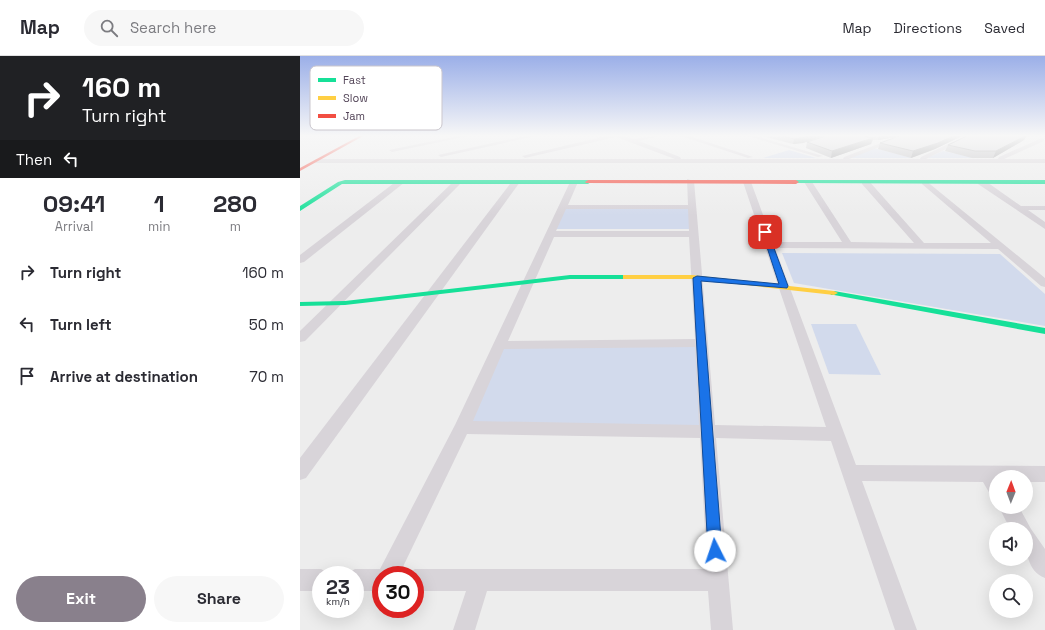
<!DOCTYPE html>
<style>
:root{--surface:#fff;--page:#f7f7f7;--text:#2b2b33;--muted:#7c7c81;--line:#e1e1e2;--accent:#89808c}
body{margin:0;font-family:"Space Grotesk",sans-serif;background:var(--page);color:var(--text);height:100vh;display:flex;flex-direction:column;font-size:15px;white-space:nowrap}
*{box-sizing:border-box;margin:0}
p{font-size:13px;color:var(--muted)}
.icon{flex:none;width:22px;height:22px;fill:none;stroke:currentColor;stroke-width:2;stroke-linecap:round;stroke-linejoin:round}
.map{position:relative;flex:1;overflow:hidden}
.drawer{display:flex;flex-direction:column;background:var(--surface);width:300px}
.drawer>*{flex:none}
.guide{background:#202124;color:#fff;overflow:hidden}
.needle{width:26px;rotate:1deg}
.buttons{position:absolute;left:689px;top:414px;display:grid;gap:8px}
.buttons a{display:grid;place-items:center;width:44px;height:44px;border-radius:50%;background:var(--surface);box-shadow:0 4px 16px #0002;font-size:20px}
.speed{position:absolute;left:12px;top:510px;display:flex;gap:8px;font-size:20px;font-weight:700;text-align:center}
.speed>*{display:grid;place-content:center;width:52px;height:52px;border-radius:50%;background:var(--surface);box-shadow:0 4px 16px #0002;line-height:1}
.speed small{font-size:10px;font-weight:400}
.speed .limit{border:6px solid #d22;background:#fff;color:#111}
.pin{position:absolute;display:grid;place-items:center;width:34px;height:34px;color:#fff;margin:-17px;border-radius:8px;box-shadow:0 2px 6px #0006}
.me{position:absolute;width:44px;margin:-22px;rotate:356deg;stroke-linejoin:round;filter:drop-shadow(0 0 3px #0008)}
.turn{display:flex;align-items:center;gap:14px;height:84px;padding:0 16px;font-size:18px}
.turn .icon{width:52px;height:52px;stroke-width:2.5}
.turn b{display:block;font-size:28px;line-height:34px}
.then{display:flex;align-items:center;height:38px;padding:0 16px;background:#0003;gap:8px;font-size:15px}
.eta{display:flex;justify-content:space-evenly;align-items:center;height:68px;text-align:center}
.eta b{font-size:24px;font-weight:700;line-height:28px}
.cta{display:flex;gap:8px;margin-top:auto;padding:8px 16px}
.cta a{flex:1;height:46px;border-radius:24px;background:var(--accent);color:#fff;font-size:16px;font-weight:700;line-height:46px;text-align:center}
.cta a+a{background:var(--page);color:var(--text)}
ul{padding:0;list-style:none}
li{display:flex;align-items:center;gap:12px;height:52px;padding:0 16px}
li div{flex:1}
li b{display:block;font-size:15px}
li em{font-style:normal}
header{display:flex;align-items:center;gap:24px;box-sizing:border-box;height:56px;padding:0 20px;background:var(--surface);border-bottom:1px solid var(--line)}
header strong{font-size:19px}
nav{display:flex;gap:22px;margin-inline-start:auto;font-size:14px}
.search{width:280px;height:36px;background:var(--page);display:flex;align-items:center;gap:10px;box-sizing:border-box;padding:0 14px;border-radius:22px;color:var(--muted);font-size:15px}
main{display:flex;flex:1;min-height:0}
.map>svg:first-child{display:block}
</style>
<header>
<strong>Map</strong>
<div class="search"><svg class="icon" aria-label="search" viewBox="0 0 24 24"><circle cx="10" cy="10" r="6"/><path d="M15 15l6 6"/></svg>Search here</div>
<nav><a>Map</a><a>Directions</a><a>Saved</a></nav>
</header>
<main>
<section class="drawer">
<div class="guide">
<div class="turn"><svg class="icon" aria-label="right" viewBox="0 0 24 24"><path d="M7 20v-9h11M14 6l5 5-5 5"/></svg><div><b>160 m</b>Turn right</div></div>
<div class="then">Then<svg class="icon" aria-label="left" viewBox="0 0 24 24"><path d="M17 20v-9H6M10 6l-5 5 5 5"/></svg></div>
</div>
<div class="eta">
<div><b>09:41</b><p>Arrival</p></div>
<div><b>1</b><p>min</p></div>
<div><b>280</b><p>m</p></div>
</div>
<ul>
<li><svg class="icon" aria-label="right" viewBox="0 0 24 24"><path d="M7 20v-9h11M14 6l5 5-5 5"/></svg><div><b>Turn right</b></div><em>160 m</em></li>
<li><svg class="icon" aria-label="left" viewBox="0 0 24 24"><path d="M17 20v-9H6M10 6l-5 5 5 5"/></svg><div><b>Turn left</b></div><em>50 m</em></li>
<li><svg class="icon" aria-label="arrive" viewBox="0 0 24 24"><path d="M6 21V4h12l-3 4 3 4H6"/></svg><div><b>Arrive at destination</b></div><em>70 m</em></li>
</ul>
<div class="cta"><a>Exit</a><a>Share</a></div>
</section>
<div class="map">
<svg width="745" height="574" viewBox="0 0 745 574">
<rect width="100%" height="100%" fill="#ededed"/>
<g fill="#d2daec">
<path d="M574 92 612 102H544Z"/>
<path d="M489 94 516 102H463Z"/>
<path d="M643 95 675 102H627Z"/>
<path d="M263 151H392L394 173H252Z"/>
<path d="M482 197 700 198 745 238V270L494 227Z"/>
<path d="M511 268H556L581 319 529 318Z"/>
<path d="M200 289 406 291 412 373 162 371Z"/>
</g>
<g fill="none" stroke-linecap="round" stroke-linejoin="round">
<g fill="#d8d4d9" fill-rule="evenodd">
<path d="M163 79H173L92 96 89 94Z"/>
<path d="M230 79H240L141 101 138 99Z"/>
<path d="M310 79H320L333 83 363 79 339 85 380 101 381 103H543L544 101 602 79H609L549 103H620L621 101 667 79H674L626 103H698L699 101 742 82 744 83V85L704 103H745V107H16L13 105 16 103H375L316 81 225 102 222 100Z"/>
<path d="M378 79H386L453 101 448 102Z"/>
<path d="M444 79H452L523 100 518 101Z"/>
<path d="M387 123 394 125 415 369 526 371 443 126 444 124 451 126 473 186H542L504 126 508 124 512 126 551 186 614 187 562 128V124H568L624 187H691L622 128V124H625L745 222V231L741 230 698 193 475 192 556 409 745 410V426H726V421H696V440L690 438 683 426 562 425 617 574H595L531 385 416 382 433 574H411L408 535H187L175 574H153L166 535H115V519H106L108 517 115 513H407L400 382 167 378 99 519H81V535H55V519H46L48 517 55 513H80L155 369 271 124 278 126 268 149H388ZM266 153H388L389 175H256ZM254 181H389L395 283 208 285ZM395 291 399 369 173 365 204 293Z"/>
<path d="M98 124 105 126 4 206 0 207V199Z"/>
<path d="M155 124 162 126 5 285 0 286V275Z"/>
<path d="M213 124 220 126 6 422 0 424V402Z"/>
<path d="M678 124H684L721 150H745V154H728L745 166V173L678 128Z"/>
<path d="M699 451H719L731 473 745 493V522C725 514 726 491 726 473H710Z"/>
<path d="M0 513H21L28 517 30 519H21V535H0Z"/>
</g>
<g fill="#16e098" fill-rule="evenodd">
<path d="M45 124H288L291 126 288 128H42L0 155V150L38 126Z"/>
<path d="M496 124H745V128L494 127 493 126Z"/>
<path d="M270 219H326L330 221 326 223H270L45 249 0 250V246L45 245Z"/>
<path d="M531 235H534L745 272V278L534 239H531L530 237Z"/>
</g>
<path fill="#ffcf43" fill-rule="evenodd" d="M323 219H392L534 235 538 237 534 239 392 223H323Z"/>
<g fill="#f24e42" fill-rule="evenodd">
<path d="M61 79H65L0 115V112Z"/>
<path d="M288 124H496L499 126 496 128 286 127 285 126Z"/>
</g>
</g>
<g fill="#b9b8bb">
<path d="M458 79H526L503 87 493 88Z"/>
<path d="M529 79H664L635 93 611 102 578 93 580 87 597 81 578 84H573L571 88 531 102 506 92 507 86Z"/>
<path d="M669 79H734H727L724 84 693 102H672L645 95 648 89Z"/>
</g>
<g fill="#969698">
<path d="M512 79H526L503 87 493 88 494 83Z"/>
<path d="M579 79H606L578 84Z"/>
<path d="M655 79H664L635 93 611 102 613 95Z"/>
<path d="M727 79 724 84 693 102 696 95Z"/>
<path d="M573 82 571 88 531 102 532 95Z"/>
</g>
<g fill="#d7d6d9" stroke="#969698">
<path d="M479 79H512L505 81 494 83Z"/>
<path d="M529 79H559L573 82 532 95 507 86Z"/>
<path d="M602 79H655L638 87 613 95 580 87Z"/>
<path d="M669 79H727L696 95H675L648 89Z"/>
</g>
<linearGradient id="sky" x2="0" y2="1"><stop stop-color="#9bafe8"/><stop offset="0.5" stop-color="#f7f7f7"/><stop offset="1" stop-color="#f7f7f7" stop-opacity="0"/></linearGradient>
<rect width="745" height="159" fill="url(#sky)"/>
<path fill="#1a73e8" stroke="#114b97" d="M465 174 468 176 488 230 487 232 401 225 422 495 420 500 415 502 410 500 408 495 393 222 397 220 479 228 462 176Z"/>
<rect x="10" y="10" width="132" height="64" rx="6" fill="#fff" stroke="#cbc7cd" stroke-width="1"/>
<rect x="18" y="22" width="18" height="4" fill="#16e098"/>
<rect x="18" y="40" width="18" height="4" fill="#ffcf43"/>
<rect x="18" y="58" width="18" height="4" fill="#f24e42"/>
<g font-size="11" fill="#534558">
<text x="43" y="28">Fast</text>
<text x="43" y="46">Slow</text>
<text x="43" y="64">Jam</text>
</g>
</svg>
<div class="buttons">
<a><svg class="needle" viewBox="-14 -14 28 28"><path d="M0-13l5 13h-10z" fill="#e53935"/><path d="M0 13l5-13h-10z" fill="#7c7c81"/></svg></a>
<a><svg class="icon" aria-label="sound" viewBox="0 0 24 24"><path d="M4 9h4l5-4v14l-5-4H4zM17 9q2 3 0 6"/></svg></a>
<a><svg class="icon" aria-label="search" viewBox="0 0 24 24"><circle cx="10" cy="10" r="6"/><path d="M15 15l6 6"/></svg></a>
</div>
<div class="speed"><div>23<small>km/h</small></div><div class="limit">30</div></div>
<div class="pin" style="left:465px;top:176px;background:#d93025"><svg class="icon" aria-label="arrive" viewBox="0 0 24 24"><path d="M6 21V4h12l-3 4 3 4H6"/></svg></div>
<svg class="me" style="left:415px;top:495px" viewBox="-20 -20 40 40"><circle r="19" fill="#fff"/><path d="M0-13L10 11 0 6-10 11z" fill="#1a73e8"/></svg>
</div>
</main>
